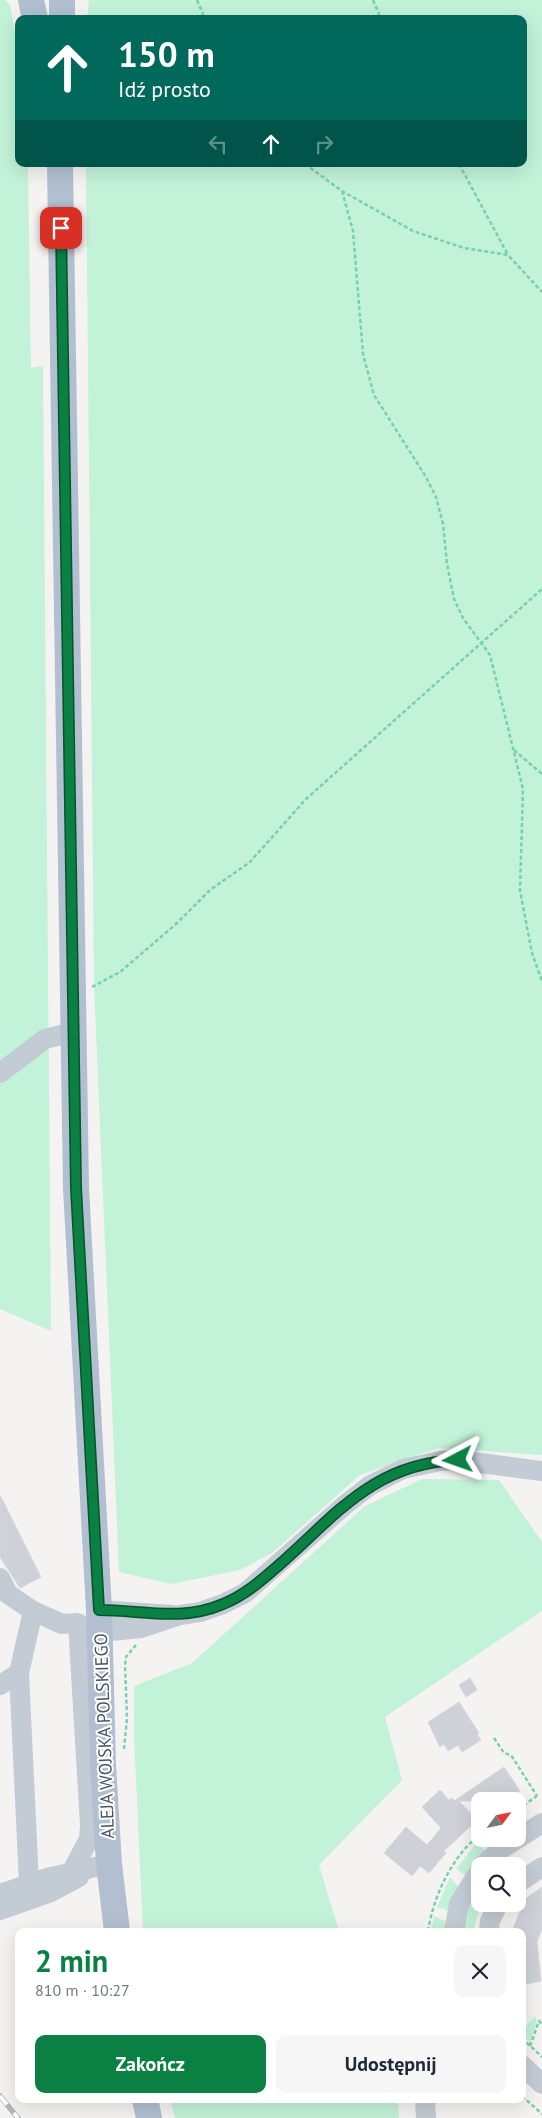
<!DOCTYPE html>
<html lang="pl">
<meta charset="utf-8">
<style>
:root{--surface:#fff;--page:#f6f6f7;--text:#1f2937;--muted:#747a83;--accent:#0b8043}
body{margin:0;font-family:"PT Sans",sans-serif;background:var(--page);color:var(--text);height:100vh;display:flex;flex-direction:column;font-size:19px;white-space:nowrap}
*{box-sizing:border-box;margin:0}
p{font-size:16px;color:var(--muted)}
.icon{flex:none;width:28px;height:28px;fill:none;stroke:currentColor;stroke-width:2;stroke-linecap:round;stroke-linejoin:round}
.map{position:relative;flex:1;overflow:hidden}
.details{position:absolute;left:15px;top:1928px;width:511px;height:175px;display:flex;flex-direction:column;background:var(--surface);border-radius:10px;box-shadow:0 5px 20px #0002}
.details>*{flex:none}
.top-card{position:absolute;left:15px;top:15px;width:512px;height:152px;border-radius:10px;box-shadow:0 5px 20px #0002;background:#00695c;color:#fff;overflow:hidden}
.needle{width:32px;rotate:57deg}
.controls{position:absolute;left:471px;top:1792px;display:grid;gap:10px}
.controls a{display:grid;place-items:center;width:55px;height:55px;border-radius:10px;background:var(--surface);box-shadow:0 5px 20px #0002;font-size:25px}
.pin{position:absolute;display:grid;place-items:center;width:42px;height:42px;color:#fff;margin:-21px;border-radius:10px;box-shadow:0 2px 8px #0006}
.me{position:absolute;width:55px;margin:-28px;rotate:266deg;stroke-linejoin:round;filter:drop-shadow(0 0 4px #0008)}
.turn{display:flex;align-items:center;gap:18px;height:105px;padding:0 20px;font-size:22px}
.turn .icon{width:65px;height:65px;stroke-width:2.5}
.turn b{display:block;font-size:35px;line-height:42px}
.lanes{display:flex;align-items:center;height:48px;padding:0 20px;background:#0003;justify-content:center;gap:25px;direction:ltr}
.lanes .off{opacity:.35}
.round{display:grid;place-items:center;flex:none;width:52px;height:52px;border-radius:10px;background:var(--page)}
.head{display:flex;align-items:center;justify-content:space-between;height:85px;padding:0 20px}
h1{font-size:30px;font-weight:800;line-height:38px;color:var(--accent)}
.action{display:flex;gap:10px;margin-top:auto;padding:10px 20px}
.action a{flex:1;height:58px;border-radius:10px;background:var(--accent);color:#fff;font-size:20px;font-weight:800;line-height:58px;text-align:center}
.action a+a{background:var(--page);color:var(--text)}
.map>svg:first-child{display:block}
</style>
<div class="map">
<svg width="542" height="2118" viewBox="0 0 542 2118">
<rect width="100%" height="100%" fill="#f5f3f2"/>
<g fill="#c2f2d8">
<path d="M0 0H5L10 5 19 54V164H28L31 368 43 366 51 1331 0 1309Z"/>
<path d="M89 0H542V1455L438 1448 360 1475 272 1553 240 1570 172 1584 119 1572 94 986 86 164H524V19H87Z"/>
<path d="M422 1479 499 1480 542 1542V1611L385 1717 402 1780 319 1865 339 1931H143L134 1736V1686L192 1663 365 1506Z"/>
<path d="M478 1841 486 1853 467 1876 456 1869Z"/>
<path d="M450 1877 460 1889 451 1911 437 1907Z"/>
<path d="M480 1883 481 1904 473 1931H461L465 1914Z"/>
<path d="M434 1916 445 1921 448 1925 447 1931H431Z"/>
<path d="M535 2016 537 2022 530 2042 523 2035V2029Z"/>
<path d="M170 2099H398L399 2118H175Z"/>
</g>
<g fill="#ced1d8" stroke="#d6d8de">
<path d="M0 1495 41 1577 20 1588 0 1557Z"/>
<path d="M470 1678 477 1690 466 1697 459 1685Z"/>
<path d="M459 1702 479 1733 477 1734 481 1740 462 1752 458 1745 448 1751 444 1744 440 1747 428 1722Z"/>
<path d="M504 1767 520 1791 504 1801H459L477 1820 444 1851 446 1853 429 1873 420 1866 412 1876 384 1853 406 1827 427 1845 441 1828 422 1807 440 1790 449 1800 452 1798 454 1801Z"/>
<path d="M542 1887V1929L537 1942 541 1981 522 1985V1931H512L525 1899Z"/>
</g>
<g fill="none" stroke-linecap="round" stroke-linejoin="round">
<g stroke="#78d1ad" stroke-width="2.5" stroke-dasharray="4 2.5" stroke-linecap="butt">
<path d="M197 0 205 19"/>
<path d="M373 0 381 19"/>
<path d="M305 164 342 191 413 231 464 248 508 255 542 292"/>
<path d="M459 164 508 255"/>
<path d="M342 191 353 231 363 354 374 395 426 477 436 497 443 524 447 564 454 599 463 618 490 655 523 789 520 891 532 953 542 981"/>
<path d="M514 750 542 774"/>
<path d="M92 987 120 972 176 924 210 890 250 862 306 799 542 589"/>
<path d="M494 1738 504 1753 511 1755 537 1796"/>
<path d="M124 1749 127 1718 125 1665 126 1657 136 1645"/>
<path d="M518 1809 537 1796"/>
<path d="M428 1931C434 1895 451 1858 480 1834"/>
<path d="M522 2038 542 2057"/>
<path d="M530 2046 539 2021 542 2024"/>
<path d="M522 2096 542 2114"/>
</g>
<g stroke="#c3cbd4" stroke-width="20">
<path d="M0 1073 45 1039 73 1032"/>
<path d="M0 1578 8 1594 33 1611 62 1624 78 1623 90 1825 89 1839 71 1873"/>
<path d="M99 1610 173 1615"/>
<path d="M100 1632 141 1628 180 1615 200 1612 223 1604 245 1593 346 1504 369 1486 403 1469 440 1461 458 1460 542 1471"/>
<path d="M19 1673 29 1883"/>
<path d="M0 1685 19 1673 33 1611"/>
<path d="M482 1866 500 1850 542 1823"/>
<path d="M518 1883 542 1867"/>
<path d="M0 1894 47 1878 109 1864"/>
<path d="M0 1910 51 1892 79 1877"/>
<path d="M454 1931 459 1904 480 1870"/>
<path d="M489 1931 490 1921 498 1904"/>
<path d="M522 2065 542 2084"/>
<path d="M425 2099 426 2118"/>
</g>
<g stroke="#b2bfd1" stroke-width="26">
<path d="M31 0 35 19"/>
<path d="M62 19V0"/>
<path d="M60 164 76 1188 99 1610 103 1765 109 1864 117 1931"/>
<path d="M145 2099 149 2118"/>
</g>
<defs>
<path id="rail" d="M0 2096 18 2118"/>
</defs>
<use href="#rail" stroke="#b4b7bd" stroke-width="5.5"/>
<use href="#rail" stroke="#fff" stroke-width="4" stroke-dasharray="11" stroke-linecap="butt"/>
</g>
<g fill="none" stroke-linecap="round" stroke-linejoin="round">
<defs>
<path id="route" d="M61 228 76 1188 99 1610C142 1610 182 1622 223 1604 245 1595 262 1580 279 1565 337 1514 374 1463 458 1460"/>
</defs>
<use href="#route" stroke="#07532c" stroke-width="12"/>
<use href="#route" stroke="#0b8043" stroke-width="9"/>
</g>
<g text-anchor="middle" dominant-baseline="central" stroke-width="4" stroke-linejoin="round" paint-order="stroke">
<g font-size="18" fill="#495461" stroke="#fff">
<text transform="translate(104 1736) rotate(-92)">ALEJA WOJSKA POLSKIEGO</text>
</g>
</g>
</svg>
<div class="controls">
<a><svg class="needle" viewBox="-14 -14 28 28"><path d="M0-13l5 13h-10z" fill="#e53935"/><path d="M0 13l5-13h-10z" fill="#747a83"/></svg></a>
<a><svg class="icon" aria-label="search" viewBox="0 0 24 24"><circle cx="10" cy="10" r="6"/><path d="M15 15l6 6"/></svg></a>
</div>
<div class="pin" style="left:61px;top:228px;background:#d93025"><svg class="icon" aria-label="arrive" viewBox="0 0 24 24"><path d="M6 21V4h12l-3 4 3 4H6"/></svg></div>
<svg class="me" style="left:458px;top:1460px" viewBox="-20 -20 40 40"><path d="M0-17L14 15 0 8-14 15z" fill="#0b8043" stroke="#fff" stroke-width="4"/></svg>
<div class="top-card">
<div class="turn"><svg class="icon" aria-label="ahead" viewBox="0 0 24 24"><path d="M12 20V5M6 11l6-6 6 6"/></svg><div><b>150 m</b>Idź prosto</div></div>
<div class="lanes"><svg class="icon off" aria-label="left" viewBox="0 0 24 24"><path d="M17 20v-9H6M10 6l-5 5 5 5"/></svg><svg class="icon" aria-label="ahead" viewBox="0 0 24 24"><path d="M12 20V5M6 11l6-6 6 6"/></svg><svg class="icon off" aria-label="right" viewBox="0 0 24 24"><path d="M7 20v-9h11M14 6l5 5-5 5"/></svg></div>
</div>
<section class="details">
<div class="head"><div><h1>2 min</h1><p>810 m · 10:27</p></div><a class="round"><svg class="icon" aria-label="close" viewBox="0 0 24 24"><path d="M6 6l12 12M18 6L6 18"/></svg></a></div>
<div class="action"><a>Zakończ</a><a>Udostępnij</a></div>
</section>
</div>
